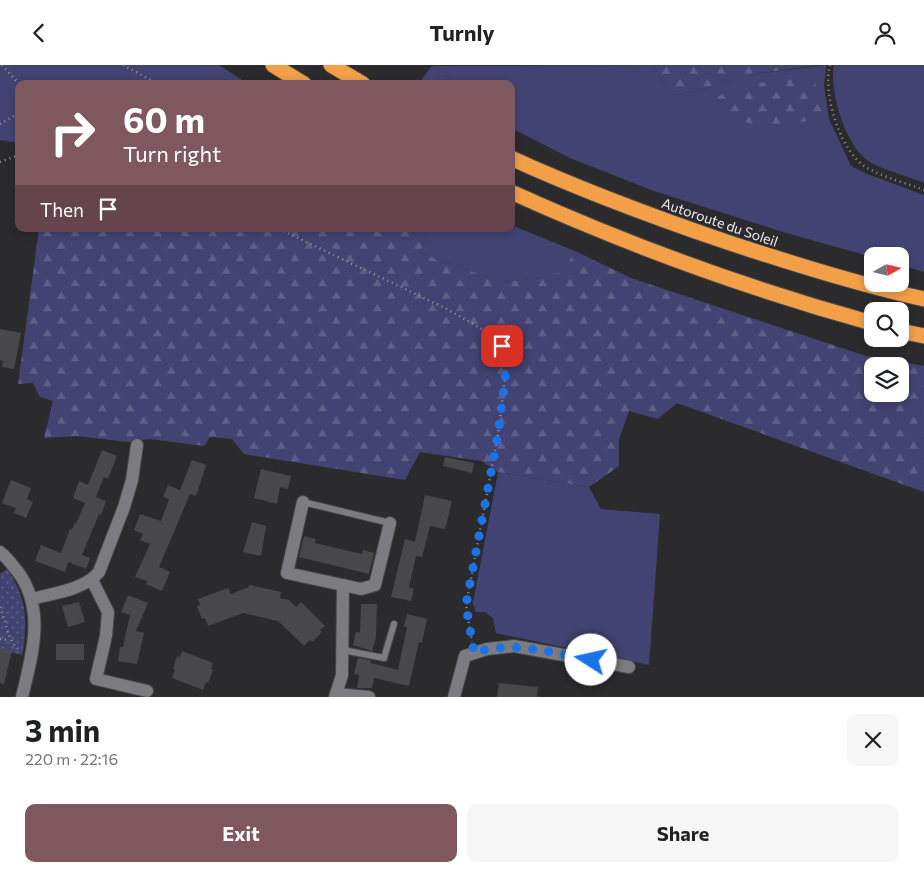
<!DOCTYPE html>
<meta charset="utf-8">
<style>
:root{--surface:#fff;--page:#f6f6f6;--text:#202124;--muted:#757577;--accent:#7f575e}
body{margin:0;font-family:Commissioner,sans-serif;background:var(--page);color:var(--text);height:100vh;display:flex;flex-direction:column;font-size:19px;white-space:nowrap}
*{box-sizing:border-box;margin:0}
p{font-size:16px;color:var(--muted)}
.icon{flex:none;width:28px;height:28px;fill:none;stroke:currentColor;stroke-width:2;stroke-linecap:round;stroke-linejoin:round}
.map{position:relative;height:632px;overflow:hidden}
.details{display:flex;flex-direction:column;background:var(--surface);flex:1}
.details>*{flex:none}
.guide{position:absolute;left:15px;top:15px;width:500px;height:152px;border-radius:10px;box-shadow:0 2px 8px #0003;background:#7f575e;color:#fff;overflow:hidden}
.needle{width:32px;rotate:82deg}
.buttons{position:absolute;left:864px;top:182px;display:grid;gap:10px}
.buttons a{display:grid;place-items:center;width:45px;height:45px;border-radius:10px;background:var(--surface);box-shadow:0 2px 8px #0003;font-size:25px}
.pin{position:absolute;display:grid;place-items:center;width:42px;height:42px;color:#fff;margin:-21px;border-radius:10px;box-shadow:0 2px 8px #0006}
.me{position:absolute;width:55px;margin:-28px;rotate:280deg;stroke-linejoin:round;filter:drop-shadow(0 0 4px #0008)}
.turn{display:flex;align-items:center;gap:18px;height:105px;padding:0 25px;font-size:22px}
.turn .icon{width:65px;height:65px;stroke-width:2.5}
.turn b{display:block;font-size:35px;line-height:42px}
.then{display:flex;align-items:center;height:48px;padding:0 25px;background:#0003;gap:10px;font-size:19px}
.round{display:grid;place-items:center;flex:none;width:52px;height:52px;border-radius:10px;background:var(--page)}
.overview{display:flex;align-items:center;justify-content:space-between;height:85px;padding:0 25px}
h1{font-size:30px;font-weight:700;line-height:38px}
.action{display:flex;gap:10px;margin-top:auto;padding:10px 25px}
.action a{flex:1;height:58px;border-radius:10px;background:var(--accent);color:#fff;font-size:20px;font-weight:700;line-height:58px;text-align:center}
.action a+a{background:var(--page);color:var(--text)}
header{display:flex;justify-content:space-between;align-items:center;height:65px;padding:0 25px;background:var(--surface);font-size:22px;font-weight:700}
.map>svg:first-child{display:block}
</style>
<header><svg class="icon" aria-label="back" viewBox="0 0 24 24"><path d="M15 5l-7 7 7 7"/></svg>Turnly<svg class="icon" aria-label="person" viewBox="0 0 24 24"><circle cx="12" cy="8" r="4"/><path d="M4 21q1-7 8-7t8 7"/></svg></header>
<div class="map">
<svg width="924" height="632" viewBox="0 0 924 632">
<defs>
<pattern id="forest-firs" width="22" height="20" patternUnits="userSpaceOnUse" patternTransform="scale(1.25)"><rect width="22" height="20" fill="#434373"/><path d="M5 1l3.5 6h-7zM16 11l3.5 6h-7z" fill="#5e5e87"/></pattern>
<pattern id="park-dots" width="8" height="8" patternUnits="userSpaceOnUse" patternTransform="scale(1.25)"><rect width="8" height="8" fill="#434373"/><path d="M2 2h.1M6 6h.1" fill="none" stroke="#5e5e87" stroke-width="1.8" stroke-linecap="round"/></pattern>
</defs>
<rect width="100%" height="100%" fill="#2b2b2e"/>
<g fill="#434373">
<path d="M0 0H219L248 19H19V78L0 75Z"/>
<path d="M652 0 670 30 699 26 748 10 826 0 824 21 829 54 851 101 867 109 924 130V207L900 200V191L872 192 783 167 654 126 570 93 511 63V19H450L451 14 432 1Z"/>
<path d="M834 0H924V118C910 112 877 103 867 95 845 79 829 26 834 0Z"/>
<path d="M511 160 575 186 562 207 531 214 502 217 420 188 428 164H511Z"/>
<path d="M498 407 589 422 601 444 660 449 649 600 496 568 493 553 485 547H476L473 538Z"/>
</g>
<g fill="url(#forest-firs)" fill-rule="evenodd">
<path d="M652 0H819L748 10 699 26 670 30Z"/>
<path d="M432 1 451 14 450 19H424L420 17Z"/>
<path d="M800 13H813L823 39V51L771 66 710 44 711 36C738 18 769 16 800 13Z"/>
<path d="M39 164H428L420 188 502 217 531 214 562 207 575 186 631 213 866 291 924 301V427L677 338 658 354 629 346 619 374V401L589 422 498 407 481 396 420 387 405 415 244 389 232 374 210 372 204 381 150 374 128 377 76 371 44 373 53 336 40 332 33 318 18 319ZM872 301H900V329H872Z"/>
</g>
<path fill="url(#park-dots)" d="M7 504C27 533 28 556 22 590L0 584V509Z"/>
<g fill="#48484b">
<path d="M0 264 21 268 14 304 2 302 3 296 0 295Z"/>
<path d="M102 385 117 391 108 414 104 412 96 432 106 436 101 450 99 449 82 490 90 493 86 504 68 497 65 507 35 496 41 480 61 488 70 464 72 465 75 458 76 459 85 438 73 433 79 416 88 420Z"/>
<path d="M445 392 474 398 472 408 443 401Z"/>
<path d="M192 395 206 400 196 431 190 429 159 502 170 507 162 526 146 519 147 516 135 512 150 479 140 475 143 469 134 465 140 449 161 456 169 434 163 432 168 420 180 425Z"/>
<path d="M261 404 291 411 288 424 280 422 277 439 254 433Z"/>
<path d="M11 415 31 423 27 434 33 437 26 453 14 448 16 443 2 438Z"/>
<path d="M425 430 452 436 445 464 430 461 422 492 416 491 409 522 414 524 411 536 391 532 405 474 415 477Z"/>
<path d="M252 457 266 461 261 491 243 487Z"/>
<path d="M304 471 316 474 315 478 362 489 363 485 374 488 369 509 299 492Z"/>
<path d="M249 520 281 527 280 533 289 535 296 542 301 537 325 561 320 565 322 567 312 577 310 575 304 581 278 556 243 548 208 561 205 553 202 554 197 541 200 540 198 534 228 523 231 529 249 522Z"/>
<path d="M128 530 148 538 136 566 144 568 137 599 118 596 120 582H123L130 550 121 547Z"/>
<path d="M79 537 85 557 68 562 62 541Z"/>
<path d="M361 539H377L376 572 372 586 353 580 356 567 360 568Z"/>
<path d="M407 549 427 554 422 578 419 577 409 621 374 613 372 623H357L359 610 354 609 358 593 370 595V598L398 605 407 562H404Z"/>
<rect x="56" y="579" width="28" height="16"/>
<path d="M0 584 12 586 4 619 0 618Z"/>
<path d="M182 586 213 598 211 604 213 605 208 618 206 617 203 625 172 613 175 605 173 604 177 591 180 592Z"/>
<path d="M499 618 538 622 537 632H497Z"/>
</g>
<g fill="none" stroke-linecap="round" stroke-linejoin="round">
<defs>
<g id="service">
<path d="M303 437 390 458"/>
<path d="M343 585 384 593 394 559"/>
</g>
<g id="minor">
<path d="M303 437 287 508 361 524 375 520 390 458"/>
<path d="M0 487C8 493 12 500 18 507 46 545 32 590 22 632"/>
<path d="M92 515 108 547 106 571 96 614 147 626"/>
<path d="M32 534C54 528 84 525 99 507L124 442 132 415 137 380"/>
<path d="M336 629 369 632"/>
<path d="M335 632 342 610 343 520"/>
<path d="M454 632 465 591 487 584 514 581 629 602"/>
</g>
<g id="motorway">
<path d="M273 0 304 19"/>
<path d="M331 0 363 19"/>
<path d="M511 93C581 125 651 151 724 176 790 198 856 219 924 234"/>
<path d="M511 127C628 180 749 224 872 258"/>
<path d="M900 266 924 271"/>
</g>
</defs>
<use href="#service" stroke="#48484b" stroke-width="8"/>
<use href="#minor" stroke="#48484b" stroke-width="14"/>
<use href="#motorway" stroke="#48484b" stroke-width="17"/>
<g stroke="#959598" stroke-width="2.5" stroke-dasharray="1 4" stroke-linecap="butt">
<path d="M2 0 19 19"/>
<path d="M123 0 158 19"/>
<path d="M830 0C822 29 841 90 869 104 886 113 906 118 924 125"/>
<path d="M0 59 19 48"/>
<path d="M0 97 19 90"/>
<path d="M279 164 445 243 496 272 508 289 498 370 466 540 472 577"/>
<path d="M0 542C6 555 8 579 20 585"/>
<path d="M0 574 10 575"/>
</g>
<use href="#service" stroke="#7c7c80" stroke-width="6"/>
<use href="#minor" stroke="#7c7c80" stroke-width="12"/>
<use href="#motorway" stroke="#f29f48" stroke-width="15"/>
</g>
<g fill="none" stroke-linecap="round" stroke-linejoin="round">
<path stroke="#1a73e8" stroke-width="9" stroke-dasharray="0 16.2" d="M502 281 508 289 498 370 466 540 474 588C512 575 552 588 591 595"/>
</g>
<g text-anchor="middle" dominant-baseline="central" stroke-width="5" stroke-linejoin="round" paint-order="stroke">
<g font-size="14" fill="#eeeef1" stroke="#2b2b2e">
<text transform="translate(720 157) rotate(19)">Autoroute du Soleil</text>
</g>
</g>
</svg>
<div class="buttons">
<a><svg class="needle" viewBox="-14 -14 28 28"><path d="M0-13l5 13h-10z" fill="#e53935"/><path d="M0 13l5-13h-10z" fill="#757577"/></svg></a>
<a><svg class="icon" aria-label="search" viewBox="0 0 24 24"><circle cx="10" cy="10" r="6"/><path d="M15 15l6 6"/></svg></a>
<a><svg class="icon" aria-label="layers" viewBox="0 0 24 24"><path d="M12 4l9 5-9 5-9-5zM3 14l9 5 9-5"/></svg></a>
</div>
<div class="pin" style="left:502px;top:281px;background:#d93025"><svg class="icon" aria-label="arrive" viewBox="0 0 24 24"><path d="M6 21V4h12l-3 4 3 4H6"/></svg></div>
<svg class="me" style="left:591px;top:595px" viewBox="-20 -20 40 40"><circle r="19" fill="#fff"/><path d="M0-13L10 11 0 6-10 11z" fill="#1a73e8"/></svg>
<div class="guide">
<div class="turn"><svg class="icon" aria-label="right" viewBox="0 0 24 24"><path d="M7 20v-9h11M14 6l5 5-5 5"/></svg><div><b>60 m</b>Turn right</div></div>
<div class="then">Then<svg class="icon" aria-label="arrive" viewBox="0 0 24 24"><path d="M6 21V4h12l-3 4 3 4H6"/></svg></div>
</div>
</div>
<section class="details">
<div class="overview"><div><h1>3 min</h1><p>220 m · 22:16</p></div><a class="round"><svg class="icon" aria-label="close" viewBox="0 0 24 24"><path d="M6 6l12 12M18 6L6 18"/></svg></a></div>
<div class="action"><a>Exit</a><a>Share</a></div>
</section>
